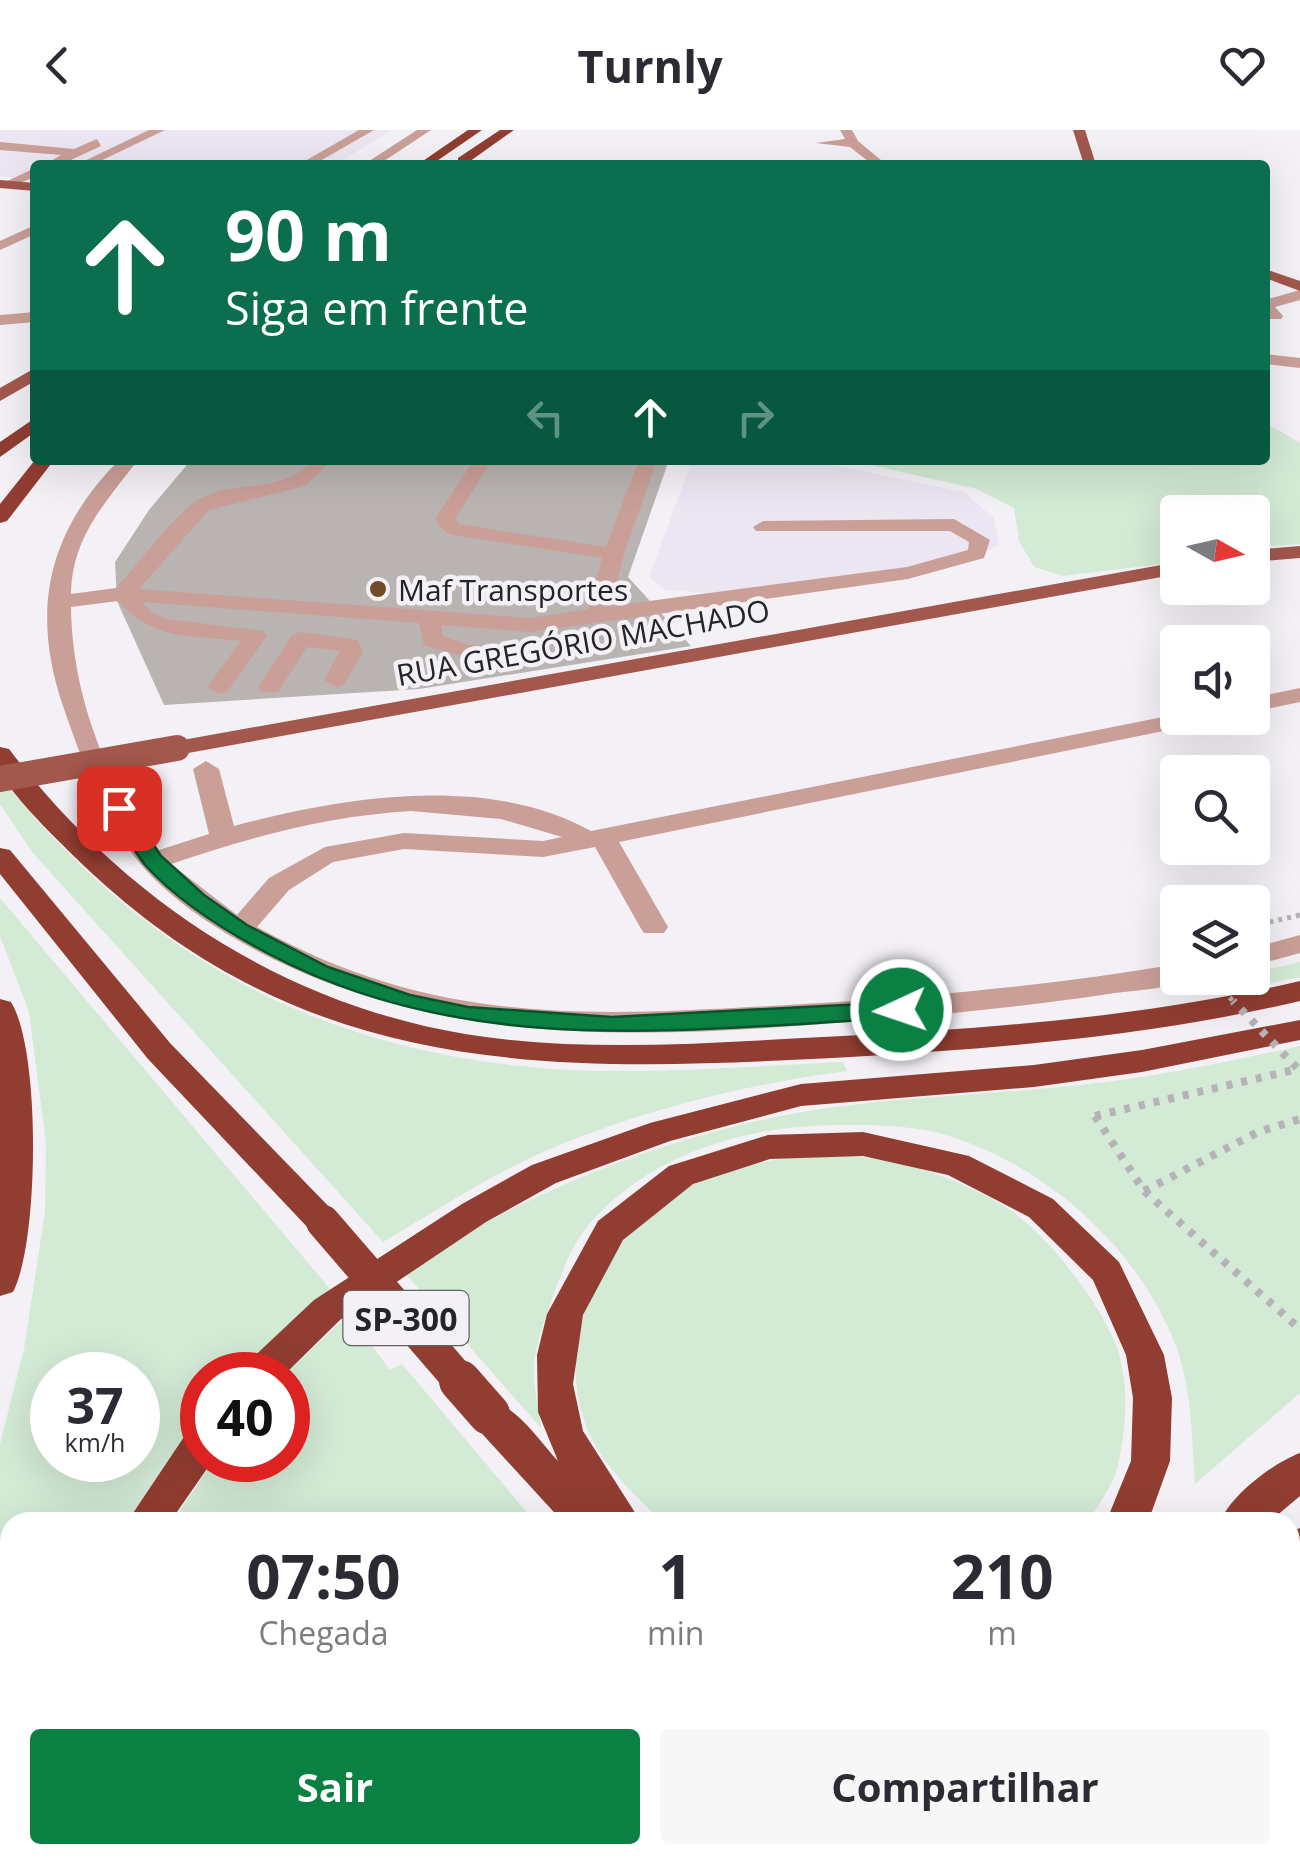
<!DOCTYPE html>
<html lang="pt">
<meta charset="utf-8">
<style>
:root{--surface:#fff;--page:#f7f7f7;--text:#2b2b33;--muted:#7c7c81;--accent:#0b8043}
body{margin:0;font-family:"Open Sans",sans-serif;background:var(--page);color:var(--text);height:100vh;display:flex;flex-direction:column;font-size:38px;white-space:nowrap}
*{box-sizing:border-box;margin:0}
p{font-size:32px;color:var(--muted)}
.icon{flex:none;width:55px;height:55px;fill:none;stroke:currentColor;stroke-width:2;stroke-linecap:round;stroke-linejoin:round}
.map{position:relative;flex:1;overflow:hidden}
.side{position:absolute;left:0px;top:1382px;width:1300px;height:352px;display:flex;flex-direction:column;background:var(--surface);border-radius:30px 30px 0 0;box-shadow:0 10px 40px #0002}
.side>*{flex:none}
.top-card{position:absolute;left:30px;top:30px;width:1240px;height:305px;border-radius:10px;box-shadow:0 10px 40px #0002;background:#0b6e4f;color:#fff;overflow:hidden}
.needle{width:65px;rotate:98deg}
.controls{position:absolute;left:1160px;top:365px;display:grid;gap:20px}
.controls a{display:grid;place-items:center;width:110px;height:110px;border-radius:10px;background:var(--surface);box-shadow:0 10px 40px #0002;font-size:50px}
.speed{position:absolute;left:30px;top:1222px;display:flex;gap:20px;font-size:50px;font-weight:700;text-align:center}
.speed>*{display:grid;place-content:center;width:130px;height:130px;border-radius:50%;background:var(--surface);box-shadow:0 10px 40px #0002;line-height:1}
.speed small{font-size:25px;font-weight:400}
.speed .limit{border:15px solid #d22;background:#fff;color:#111}
.pin{position:absolute;display:grid;place-items:center;width:85px;height:85px;color:#fff;margin:-42px;border-radius:20px;box-shadow:0 5px 15px #0006}
.me{position:absolute;width:110px;margin:-55px;rotate:267deg;stroke-linejoin:round;filter:drop-shadow(0 0 8px #0008)}
.turn{display:flex;align-items:center;gap:35px;height:210px;padding:0 30px;font-size:45px}
.turn .icon{width:130px;height:130px;stroke-width:2.5}
.turn b{display:block;font-size:70px;line-height:85px}
.lanes{display:flex;align-items:center;height:95px;padding:0 30px;background:#0003;justify-content:center;gap:50px;direction:ltr}
.lanes .off{opacity:.35}
.eta{display:flex;justify-content:space-evenly;align-items:center;height:170px;text-align:center}
.eta b{font-size:60px;font-weight:700;line-height:70px}
.button{display:flex;gap:20px;margin-top:auto;padding:20px 30px}
.button a{flex:1;height:115px;border-radius:10px;background:var(--accent);color:#fff;font-size:40px;font-weight:700;line-height:115px;text-align:center}
.button a+a{background:var(--page);color:var(--text)}
header{display:flex;justify-content:space-between;align-items:center;height:130px;padding:0 30px;background:var(--surface);font-size:45px;font-weight:700}
.map>svg:first-child{display:block}
</style>
<header><svg class="icon" aria-label="back" viewBox="0 0 24 24"><path d="M15 5l-7 7 7 7"/></svg>Turnly<svg class="icon" aria-label="heart" viewBox="0 0 24 24"><path d="M12 20l-8-8c-3-5 5-10 8-4 3-6 11-1 8 4z"/></svg></header>
<div class="map">
<svg width="1300" height="1733" viewBox="0 0 1300 1733">
<rect width="100%" height="100%" fill="#f4f1f6"/>
<g fill="#ece6f2">
<path d="M0 0H392L335 35H35V49L0 46Z"/>
<path d="M692 330H809L964 362 994 388 999 415 971 430 713 463 665 460 649 447Z"/>
</g>
<g fill="#d3ead5" fill-rule="evenodd">
<path d="M1265 292 1300 313V414L1253 417 1252 382H1178L1177 432 1063 446 1034 437 1019 411 1014 378 977 359 849 330H1265Z"/>
<path d="M9 658C165 847 355 935 599 941 680 942 762 936 843 932L847 941C741 955 627 983 530 1028 479 1052 431 1084 383 1112L32 722 0 674V660Z"/>
<path d="M0 768 331 1160 240 1245H202V1283L126 1392H10V1632L0 1657V1314L24 1219 45 1082 46 1013 29 882 0 806ZM52 1245H138V1330H52Z"/>
<path d="M1300 832V847L1213 865 1202 853 1252 848 1253 843Z"/>
<path d="M1300 916V1263L1195 1354C1192 1309 1192 1261 1177 1219 1140 1120 1052 1040 952 1007 918 995 875 995 839 995 750 995 654 1022 592 1091 572 1113 561 1144 551 1172 544 1192 535 1216 534 1238 533 1257 539 1279 541 1298L403 1141C521 1066 643 1014 780 986 872 968 967 966 1060 957 1141 950 1221 933 1300 916Z"/>
<path d="M805 1024C841 1025 878 1026 912 1036 945 1046 981 1061 1010 1080 1049 1106 1112 1186 1121 1232 1129 1267 1125 1304 1117 1339 1112 1357 1097 1376 1088 1392H662C637 1367 604 1337 589 1303 558 1233 584 1153 634 1099 643 1090 651 1079 661 1072 705 1043 755 1033 805 1024Z"/>
<path d="M349 1185 390 1240 402 1234 535 1392H172L214 1330H288V1245H283Z"/>
<path d="M1300 1504V1733H1064L1072 1725H1290V1514Z"/>
<path d="M36 1725H769L761 1733H34Z"/>
</g>
<path fill="#b9b4b1" d="M191 330H669L628 447 691 516 419 559 164 575 117 471 115 432 149 380Z"/>
<g fill="none" stroke-linecap="round" stroke-linejoin="round">
<path stroke="#b6b3b7" stroke-width="5" stroke-dasharray="4 5" stroke-linecap="butt" d="M1252 796 1300 785"/>
<g stroke="#b6b3b7" stroke-width="8" stroke-dasharray="6 9" stroke-linecap="butt">
<path d="M1095 986 1144 1061 1300 1199"/>
<path d="M1144 1061 1258 1002 1300 989"/>
</g>
<g fill="#ca9f98" fill-rule="evenodd">
<path d="M149 0H165L92 35H76Z"/>
<path d="M359 0H374L313 35H298Z"/>
<path d="M417 0H431L378 35H363Z"/>
<path d="M840 0H852L858 11 887 35H873L850 17 816 13 845 9Z"/>
<path d="M97 9 101 16 60 35H44L61 25 0 20V12L74 19Z"/>
<path d="M35 38V47L7 58 1 54Z"/>
<path d="M35 95V104L0 120V111Z"/>
<path d="M1300 160V170L1275 177 1283 186 1281 189H1269L1265 185V170Z"/>
<path d="M35 182V192L0 195V185Z"/>
<path d="M1265 224 1300 228V238L1265 234Z"/>
<path d="M119 330H138C105 373 72 407 71 464L116 458C136 437 174 385 196 371 233 348 281 366 313 330H332L305 356 209 380 139 459 530 488 588 479 602 428 453 405C444 403 440 397 435 389L474 330H492L455 389 459 394 606 417 639 330H657L624 424 611 476 907 437 968 420 969 412 950 401H756L753 397 763 391 954 389 990 410 984 428 908 449 530 502 441 495 443 506 468 515 542 518 545 523C524 543 450 524 424 515L419 493 142 472 153 483 167 489 264 501 267 506 227 562 219 564 207 557 241 511C191 505 153 511 118 471L71 477C72 563 105 653 159 720L209 704 193 639 206 631 219 639 234 696C343 667 487 643 591 701L1178 584V588H1205L1193 595 619 712 668 797 664 803H644L640 797 595 717 543 727 404 719 333 732 289 760 257 797C437 897 590 886 787 875 918 868 1048 856 1178 834V848H1190C1170 859 1138 860 1115 863 1043 874 971 882 899 888 687 905 473 926 275 830 227 806 179 777 143 737 104 691 83 634 64 579 30 481 47 403 119 330ZM411 681 501 689 562 707 543 711 404 703 325 717 269 748 237 785 171 734C250 707 327 686 411 681Z"/>
<path d="M301 502 358 510 363 522 344 555 336 557 324 550 340 521 307 517 278 562H262L258 557 293 504Z"/>
<path d="M1300 558V572L1252 582V568Z"/>
<path d="M1300 805V823L1252 836V818Z"/>
</g>
<g fill="#a2584c" fill-rule="evenodd">
<path d="M1073 0H1085L1096 35H1084Z"/>
<path d="M0 50 35 53V61L0 58Z"/>
<path d="M1265 139 1300 151V161L1265 148Z"/>
<path d="M35 238V251L0 271V258Z"/>
<path d="M1300 416V428L1252 432V420Z"/>
<path d="M1178 432V444L177 625 165 618 177 611Z"/>
</g>
<g fill="#913d31" fill-rule="evenodd">
<path d="M468 0H482L431 35H417Z"/>
<path d="M500 0H514L466 34H458V28Z"/>
<path d="M35 288V302L0 327V312Z"/>
<path d="M35 330H54L7 391 0 393V374Z"/>
<path d="M0 617 9 619C121 767 280 873 465 904 589 924 718 912 843 906 997 898 1149 886 1300 851V871C1152 906 1002 918 850 927 565 942 320 953 95 746 76 728 5 662 0 639 0 633 0 623 0 617Z"/>
<path d="M0 718 10 720 170 913 335 1083 340 1092 335 1101 323 1105 311 1101 148 929 0 744Z"/>
<path d="M0 869 11 872C41 920 39 1112 13 1162L0 1166Z"/>
<path d="M1300 890V910L1142 942 1034 957 801 976 670 1011 556 1053 486 1092 340 1190 284 1245H240L246 1234 314 1170 462 1074 532 1035 650 993 801 954 1034 935 1142 920Z"/>
<path d="M863 1002 969 1026 1053 1069 1119 1132 1164 1225 1172 1268 1170 1331 1148 1392H1106L1131 1331 1133 1268 1126 1225 1093 1150 1029 1087 948 1045 863 1026 770 1029 693 1054 623 1110 583 1185 573 1254 583 1301 641 1392H563L475 1296 470 1284 475 1272C508 1261 537 1309 558 1331L538 1282 537 1225 547 1184 598 1091 669 1036 768 1005Z"/>
<path d="M202 1296V1330H213L170 1392H127L188 1301Z"/>
<path d="M1300 1323V1366L1269 1392H1220C1230 1366 1273 1333 1300 1323Z"/>
<path d="M1300 1398V1442L1290 1446V1402Z"/>
<path d="M10 1702V1725H36L34 1733H0V1706Z"/>
<path d="M879 1725H930L933 1733H882Z"/>
<path d="M955 1725H1007L1004 1733H952Z"/>
</g>
<path stroke="#b6b3b7" stroke-width="5" stroke-dasharray="4 5" stroke-linecap="butt" d="M1211 848 1235 873"/>
<path stroke="#b6b3b7" stroke-width="8" stroke-dasharray="6 9" stroke-linecap="butt" d="M1095 986 1298 939 1233 871"/>
<path stroke="#a2584c" stroke-width="26" d="M0 649 177 618"/>
<path stroke="#913d31" stroke-width="34" d="M323 1092 462 1253"/>
<g stroke="#913d31" stroke-width="42">
<path d="M460 1251 489 1284"/>
<path d="M852 1725 857 1733"/>
</g>
</g>
<path fill="#0b8043" stroke="#07532c" stroke-width="2.5" d="M119 672 126 674 161 726 204 765 247 795 328 837 410 865 468 877 612 887 901 872 912 880 901 888C683 899 470 930 269 824 225 801 180 773 146 736 132 719 121 697 109 678Z"/>
<circle fill="#704d26" stroke="#f4f1f6" stroke-width="4" cx="378" cy="459" r="10"/>
<g text-anchor="middle" dominant-baseline="central" stroke-width="9" stroke-linejoin="round" paint-order="stroke">
<g font-size="30" fill="#252426" stroke="#f4f1f6" text-anchor="start">
<text x="398" y="459">Maf Transportes</text>
</g>
<g font-size="30" fill="#252426" stroke="#f4f1f6">
<text transform="translate(583 512) rotate(-10)">RUA GREGÓRIO MACHADO</text>
</g>
<rect fill="#f4f1f6" stroke="#636264" stroke-width="2.5" x="343.5" y="1161" width="125" height="54" rx="8"/>
<g font-size="32" font-weight="bold" fill="#252426">
<text x="406" y="1188">SP-300</text>
</g>
</g>
</svg>
<div class="controls">
<a><svg class="needle" viewBox="-14 -14 28 28"><path d="M0-13l5 13h-10z" fill="#e53935"/><path d="M0 13l5-13h-10z" fill="#7c7c81"/></svg></a>
<a><svg class="icon" aria-label="sound" viewBox="0 0 24 24"><path d="M4 9h4l5-4v14l-5-4H4zM17 9q2 3 0 6"/></svg></a>
<a><svg class="icon" aria-label="search" viewBox="0 0 24 24"><circle cx="10" cy="10" r="6"/><path d="M15 15l6 6"/></svg></a>
<a><svg class="icon" aria-label="layers" viewBox="0 0 24 24"><path d="M12 4l9 5-9 5-9-5zM3 14l9 5 9-5"/></svg></a>
</div>
<div class="speed"><div>37<small>km/h</small></div><div class="limit">40</div></div>
<div class="pin" style="left:119px;top:678px;background:#d93025"><svg class="icon" aria-label="arrive" viewBox="0 0 24 24"><path d="M6 21V4h12l-3 4 3 4H6"/></svg></div>
<svg class="me" style="left:901px;top:880px" viewBox="-20 -20 40 40"><circle r="17" fill="#0b8043" stroke="#fff" stroke-width="3"/><path d="M0-11L8 9 0 5-8 9z" fill="#fff"/></svg>
<div class="top-card">
<div class="turn"><svg class="icon" aria-label="ahead" viewBox="0 0 24 24"><path d="M12 20V5M6 11l6-6 6 6"/></svg><div><b>90 m</b>Siga em frente</div></div>
<div class="lanes"><svg class="icon off" aria-label="left" viewBox="0 0 24 24"><path d="M17 20v-9H6M10 6l-5 5 5 5"/></svg><svg class="icon" aria-label="ahead" viewBox="0 0 24 24"><path d="M12 20V5M6 11l6-6 6 6"/></svg><svg class="icon off" aria-label="right" viewBox="0 0 24 24"><path d="M7 20v-9h11M14 6l5 5-5 5"/></svg></div>
</div>
<section class="side">
<div class="eta">
<div><b>07:50</b><p>Chegada</p></div>
<div><b>1</b><p>min</p></div>
<div><b>210</b><p>m</p></div>
</div>
<div class="button"><a>Sair</a><a>Compartilhar</a></div>
</section>
</div>
